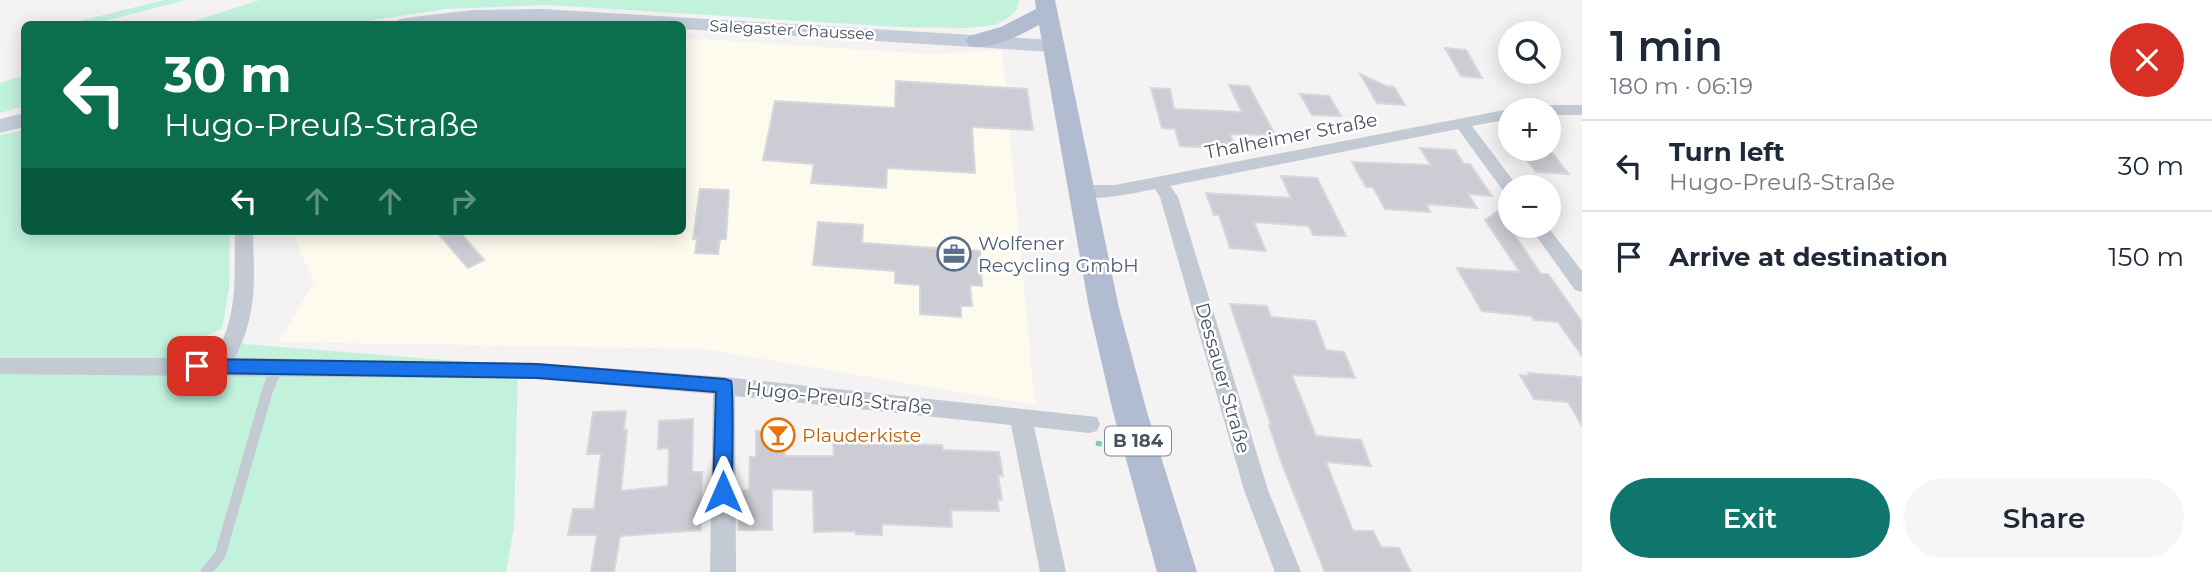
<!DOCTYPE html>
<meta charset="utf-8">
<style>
:root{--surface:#fff;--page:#f6f6f7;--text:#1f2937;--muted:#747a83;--line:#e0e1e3;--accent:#0f766e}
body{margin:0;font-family:Montserrat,sans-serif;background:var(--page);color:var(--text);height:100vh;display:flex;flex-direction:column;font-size:26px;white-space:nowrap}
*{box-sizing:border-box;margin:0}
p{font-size:23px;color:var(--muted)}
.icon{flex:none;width:38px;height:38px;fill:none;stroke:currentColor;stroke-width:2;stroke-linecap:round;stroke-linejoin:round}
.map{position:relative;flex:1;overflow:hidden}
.details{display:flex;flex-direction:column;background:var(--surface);width:630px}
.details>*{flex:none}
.hud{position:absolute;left:21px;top:21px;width:665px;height:214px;border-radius:10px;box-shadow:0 4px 18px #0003;background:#0b6e4f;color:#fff;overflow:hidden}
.buttons{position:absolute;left:1498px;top:21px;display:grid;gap:14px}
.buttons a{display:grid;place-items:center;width:63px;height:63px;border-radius:50%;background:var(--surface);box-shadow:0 4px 18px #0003;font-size:35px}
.pin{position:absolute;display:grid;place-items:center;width:60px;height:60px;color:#fff;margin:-30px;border-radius:14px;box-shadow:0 4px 10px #0006}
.me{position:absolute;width:77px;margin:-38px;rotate:0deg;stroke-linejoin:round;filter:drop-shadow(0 0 5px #0008)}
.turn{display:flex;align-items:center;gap:24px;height:147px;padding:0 28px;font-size:32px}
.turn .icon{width:91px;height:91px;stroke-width:2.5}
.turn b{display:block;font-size:49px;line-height:60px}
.lanes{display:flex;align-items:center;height:66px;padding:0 28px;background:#0003;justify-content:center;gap:35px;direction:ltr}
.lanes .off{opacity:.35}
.round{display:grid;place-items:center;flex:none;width:74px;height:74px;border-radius:37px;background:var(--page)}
.summary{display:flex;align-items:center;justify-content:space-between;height:119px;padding:0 28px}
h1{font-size:42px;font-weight:600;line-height:52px}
.action{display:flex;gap:14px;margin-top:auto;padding:14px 28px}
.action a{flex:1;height:80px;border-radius:42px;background:var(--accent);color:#fff;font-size:28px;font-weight:600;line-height:80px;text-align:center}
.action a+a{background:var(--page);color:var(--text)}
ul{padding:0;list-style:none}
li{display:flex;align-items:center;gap:21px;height:91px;padding:0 28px;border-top:2px solid var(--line)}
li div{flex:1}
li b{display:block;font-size:26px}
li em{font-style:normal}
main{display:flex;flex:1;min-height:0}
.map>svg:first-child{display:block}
</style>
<main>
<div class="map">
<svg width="1582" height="572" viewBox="0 0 1582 572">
<rect width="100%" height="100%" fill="#f4f2f2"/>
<path fill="#fdfbee" d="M683 38 931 54 1002 50 1035 405 705 349 279 342 314 282 292 231H682Z"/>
<g fill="#c2f1dc">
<path d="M164 0H186L93 24H68Z"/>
<path d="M260 0H1019L1017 9 1008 18 995 25 967 28 900 27 548 5 445 9 348 24H185Z"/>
<path d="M24 75V106L0 113V83Z"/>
<path d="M24 130V231H230L229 288 222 329 196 340 518 366 514 527 506 572H0V135Z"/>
</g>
<g fill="#cccdd4" stroke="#d6d7dd" stroke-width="2">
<path d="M1445 48 1466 50 1482 78 1461 76Z"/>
<path d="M1360 74 1386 86 1394 87 1405 105 1377 103Z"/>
<path d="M896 81 1027 89 1033 130 972 127 975 173 887 168 886 188 811 183 814 164 763 160 775 101 895 108Z"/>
<path d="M1229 85 1249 86 1275 135 1230 134 1236 149H1229L1180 146 1175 129 1162 128 1151 88 1170 89 1174 109 1242 112Z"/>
<path d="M1300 94 1329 96 1341 116 1312 115Z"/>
<path d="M1420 148 1455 150 1464 164H1470L1492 196 1468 194 1477 208 1426 204 1430 212 1385 209 1373 187H1366L1352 162 1431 165Z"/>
<path d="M1518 149H1549L1569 174 1536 172Z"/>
<path d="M1281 176 1317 178 1346 236 1313 235 1309 226 1254 222 1266 251 1230 248 1219 215H1214L1206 193 1291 198Z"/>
<path d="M700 189 729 190 726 239H720L718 254 695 253 697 239H693Z"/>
<path d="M1498 211 1541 274H1548L1582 322V356L1558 322 1534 320 1531 316 1482 311 1457 268 1520 272 1485 220Z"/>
<path d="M818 222 863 225 862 243 980 251 982 286 970 285 972 306H961V317L920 314V285L895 283V271L813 265Z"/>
<path d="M436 231H459L484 260 468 268Z"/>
<path d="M1230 304 1267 306 1271 317 1315 321 1326 350 1344 352 1355 378 1292 375 1316 436 1361 440 1371 466 1326 462 1353 531H1373L1381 547 1399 548 1411 572H1325L1282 464 1269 425H1271Z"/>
<path d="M1528 373 1582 377V426L1568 402 1534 399 1520 375 1530 376Z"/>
<path d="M626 411 624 430H627L621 491 668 486 669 448 658 449 659 421 693 419 692 472H702L701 530 620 536 614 572H591L597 535H568L573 509H594L601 454H587L593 412Z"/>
<path d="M784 430 785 456H834L833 440H864V444L942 445 943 450 999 452 1003 476 998 475 1002 500 997 499 999 511 951 510 952 527 882 524V535L856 534 855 531 814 532 813 490 772 489V530H738L740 491 749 490 750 457H756V431Z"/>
</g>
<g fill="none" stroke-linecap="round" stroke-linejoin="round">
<path stroke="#79cfb3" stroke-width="5" stroke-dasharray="6 4.5" stroke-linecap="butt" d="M1096 443 1115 447"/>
<path stroke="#c3cad3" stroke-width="11" d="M206 572 220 555 268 389 277 368"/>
<g fill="#c3cad3" fill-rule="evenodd">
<path d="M1549 105H1582V115H1549V110H1541Z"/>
<path d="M1510 109 1514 110H1510V119L1472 126 1518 187H1510V194L1504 192 1458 129 1170 186 1178 197 1268 490 1301 572H1275L1244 490 1160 197 1155 189C1137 192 1084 206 1071 191L1080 185H1115Z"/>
<path d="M1529 226H1547L1582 271V292L1575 290Z"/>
<path d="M235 231H253C254 281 258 312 235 358L537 363 725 377 1097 417 1100 424 1097 431 1089 433 1034 427 1066 572H1040L1011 425 735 396 736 572H710L713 394 537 379 0 374V358H214C239 313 234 281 235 231Z"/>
</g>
<g fill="#c5ccda" fill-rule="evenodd">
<path d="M543 9 1053 40 1060 42 1063 46 1060 50 1053 52 682 29V24L543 21 395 24 398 20 405 18 473 10Z"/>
<path d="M24 113V127L0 133V119Z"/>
</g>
<path fill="#b2bcd0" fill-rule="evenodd" d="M1035 0H1055L1119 308 1147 412 1197 572H1157L1113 412 1089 308 1039 25C1020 35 991 51 969 46L966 41 969 36 1001 27 1036 9Z"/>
</g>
<path fill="#1a73e8" stroke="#114b97" stroke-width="2" d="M197 359 537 364 725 379 731 381C734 387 732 477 732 492L729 498 723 501 716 498 713 492 716 392 537 378 197 373 190 371 188 366 190 361Z"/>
<defs>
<symbol id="office-ring" viewBox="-11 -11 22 22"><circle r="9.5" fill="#fff" stroke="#5c6f8a" stroke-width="1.5"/><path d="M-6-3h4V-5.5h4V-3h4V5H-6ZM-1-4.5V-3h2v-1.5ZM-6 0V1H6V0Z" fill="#5c6f8a"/></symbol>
<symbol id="bar-ring" viewBox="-11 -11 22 22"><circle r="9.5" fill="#fff" stroke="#e8710a" stroke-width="1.5"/><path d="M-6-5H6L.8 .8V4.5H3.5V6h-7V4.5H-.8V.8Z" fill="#e8710a"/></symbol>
</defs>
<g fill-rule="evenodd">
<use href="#office-ring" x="935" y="235" width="38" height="38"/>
<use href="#bar-ring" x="759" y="416" width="38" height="38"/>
</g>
<g text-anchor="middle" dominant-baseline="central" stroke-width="5" stroke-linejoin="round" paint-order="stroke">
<g font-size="16" fill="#495260" stroke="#fff">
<text transform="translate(792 30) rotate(3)">Salegaster Chaussee</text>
</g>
<rect fill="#fff" stroke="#808690" stroke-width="2" x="1105" y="426.5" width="66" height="29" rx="5"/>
<g font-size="18" font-weight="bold" fill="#495260">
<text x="1138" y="441">B 184</text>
</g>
<g font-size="19" fill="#495260" stroke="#fff">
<text transform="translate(1291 136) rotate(-11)">Thalheimer Straße</text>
<text transform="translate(1223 378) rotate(74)">Dessauer Straße</text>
<text transform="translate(839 398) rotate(6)">Hugo-Preuß-Straße</text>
</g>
<g font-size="19" fill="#4e5e75" stroke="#fff" text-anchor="start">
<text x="978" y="243">Wolfener<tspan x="978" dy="22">Recycling GmbH</tspan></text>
</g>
<g font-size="19" fill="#c56008" stroke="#fff" text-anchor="start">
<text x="802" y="435">Plauderkiste</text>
</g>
</g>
</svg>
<div class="buttons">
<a><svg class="icon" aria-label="search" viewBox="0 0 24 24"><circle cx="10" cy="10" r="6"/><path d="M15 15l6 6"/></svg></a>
<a>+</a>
<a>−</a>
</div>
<div class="pin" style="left:197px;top:366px;background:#d93025"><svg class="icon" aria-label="arrive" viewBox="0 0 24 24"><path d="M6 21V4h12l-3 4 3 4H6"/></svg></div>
<svg class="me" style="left:723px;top:492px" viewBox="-20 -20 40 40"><path d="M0-17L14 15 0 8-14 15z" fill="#1a73e8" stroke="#fff" stroke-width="4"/></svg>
<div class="hud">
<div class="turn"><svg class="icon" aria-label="left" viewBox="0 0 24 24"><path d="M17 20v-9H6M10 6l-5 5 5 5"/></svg><div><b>30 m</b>Hugo-Preuß-Straße</div></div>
<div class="lanes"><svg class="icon" aria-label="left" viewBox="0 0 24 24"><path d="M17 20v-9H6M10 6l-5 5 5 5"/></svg><svg class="icon off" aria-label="ahead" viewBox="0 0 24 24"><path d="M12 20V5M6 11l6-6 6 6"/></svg><svg class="icon off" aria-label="ahead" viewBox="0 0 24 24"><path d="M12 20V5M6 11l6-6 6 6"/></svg><svg class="icon off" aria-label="right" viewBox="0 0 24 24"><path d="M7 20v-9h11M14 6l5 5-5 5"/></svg></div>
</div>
</div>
<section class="details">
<div class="summary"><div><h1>1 min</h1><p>180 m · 06:19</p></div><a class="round" style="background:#d93025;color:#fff"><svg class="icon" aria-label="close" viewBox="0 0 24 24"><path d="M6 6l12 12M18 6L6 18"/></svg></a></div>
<ul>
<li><svg class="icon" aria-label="left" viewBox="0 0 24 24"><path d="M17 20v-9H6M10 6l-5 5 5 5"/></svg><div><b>Turn left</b><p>Hugo-Preuß-Straße</p></div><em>30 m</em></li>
<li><svg class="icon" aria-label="arrive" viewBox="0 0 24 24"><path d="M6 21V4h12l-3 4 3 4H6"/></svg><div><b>Arrive at destination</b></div><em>150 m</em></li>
</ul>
<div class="action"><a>Exit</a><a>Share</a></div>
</section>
</main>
